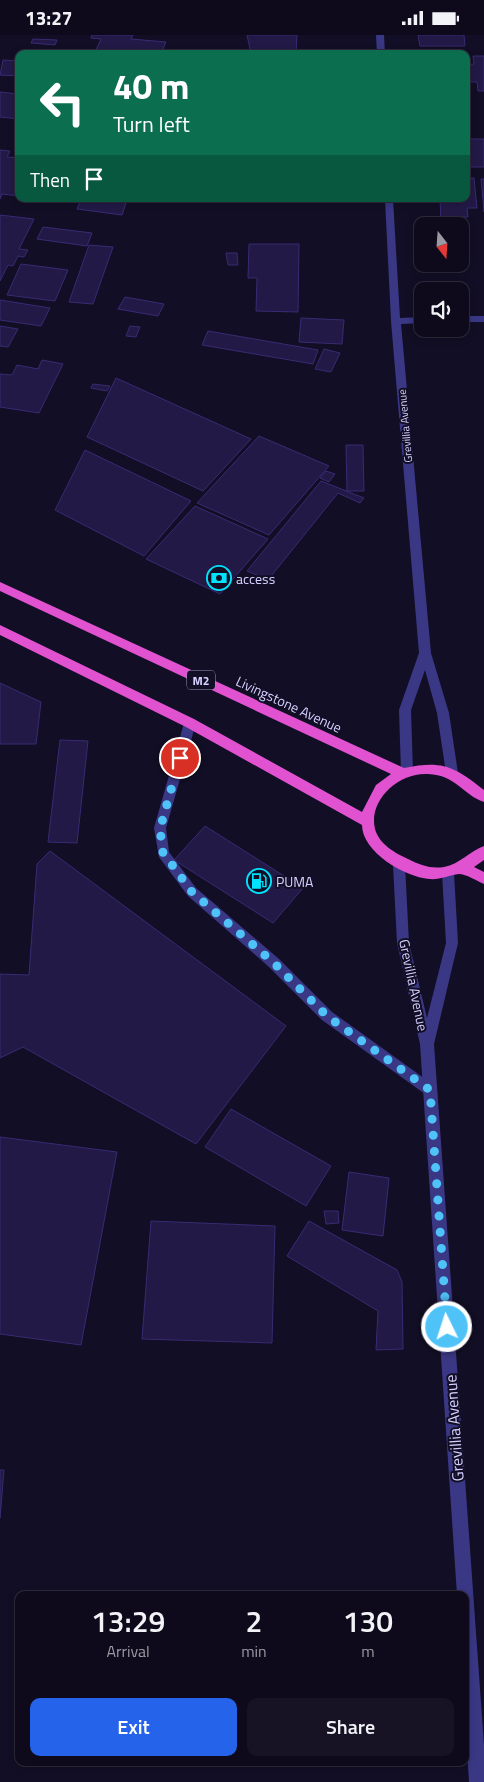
<!DOCTYPE html>
<style>
:root{--surface:#0e0a1c;--page:#171325;--text:#f1f3f6;--muted:#9b9aa3;--line:#2e2b3b;--accent:#2563eb}
body{margin:0;font-family:"Titillium Web",sans-serif;background:var(--page);color:var(--text);height:100vh;display:flex;flex-direction:column;font-size:19px;white-space:nowrap}
*{box-sizing:border-box;margin:0}
p{font-size:16px;color:var(--muted)}
.icon{flex:none;width:28px;height:28px;fill:none;stroke:currentColor;stroke-width:2;stroke-linecap:round;stroke-linejoin:round}
.map{position:relative;flex:1;overflow:hidden}
.drawer{position:absolute;left:15px;top:1556px;width:454px;height:175px;display:flex;flex-direction:column;background:var(--surface);border-radius:10px;box-shadow:0 2px 8px #0003,0 0 0 1px var(--line)}
.drawer>*{flex:none}
.guide{position:absolute;left:15px;top:15px;width:455px;height:152px;border-radius:10px;box-shadow:0 2px 8px #0003,0 0 0 1px var(--line);background:#0b6e4f;color:#fff;overflow:hidden}
.needle{width:32px;rotate:163deg}
.tools{position:absolute;left:414px;top:182px;display:grid;gap:10px}
.tools a{display:grid;place-items:center;width:55px;height:55px;border-radius:10px;background:var(--surface);box-shadow:0 2px 8px #0003,0 0 0 1px var(--line);font-size:25px}
.pin{position:absolute;display:grid;place-items:center;width:42px;height:42px;color:#fff;margin:-21px;border:2px solid #fff;border-radius:50%;box-shadow:0 1px 5px #0007}
.me{position:absolute;width:55px;margin:-28px;rotate:356deg;stroke-linejoin:round;filter:drop-shadow(0 0 4px #0008)}
.turn{display:flex;align-items:center;gap:18px;height:105px;padding:0 15px;font-size:22px}
.turn .icon{width:65px;height:65px;stroke-width:2.5}
.turn b{display:block;font-size:35px;line-height:42px}
.then{display:flex;align-items:center;height:48px;padding:0 15px;background:#0003;gap:10px;font-size:19px}
.eta{display:flex;justify-content:space-evenly;align-items:center;height:85px;text-align:center}
.eta b{font-size:30px;font-weight:600;line-height:35px}
.cta{display:flex;gap:10px;margin-top:auto;padding:10px 15px}
.cta a{flex:1;height:58px;border-radius:10px;background:var(--accent);color:#fff;font-size:20px;font-weight:600;line-height:58px;text-align:center}
.cta a+a{background:var(--page);color:var(--text)}
.status{display:flex;justify-content:space-between;align-items:center;height:35px;padding:0 25px;background:var(--surface);direction:ltr}
.status svg{height:14px;fill:currentColor}
.map>svg:first-child{display:block}
</style>
<div class="status"><b>13:27</b><svg viewBox="0 0 49 12"><path d="M0 12V9h3v3zM5 12V6h3v6zM10 12V3h3v9zM15 12V0h3v12zM26 1h20v11H26zM47 4h2v5h-2z"/></svg></div>
<div class="map">
<svg width="484" height="1747" viewBox="0 0 484 1747">
<rect width="100%" height="100%" fill="#120e25"/>
<g fill="#221946" stroke="#392b73">
<path d="M92 0H133L131 4 166 7 161 19H110L95 17 101 4 91 3Z"/>
<path d="M247 0H297L296 19H251Z"/>
<path d="M418 0H464L465 11H420Z"/>
<path d="M33 4 57 5 55 10 31 8Z"/>
<path d="M473 21H484V56H478L477 47H466V30L474 29Z"/>
<path d="M3 25 19 26V41L0 40Z"/>
<path d="M0 57 19 59V84L0 82Z"/>
<rect x="466" y="104" width="18" height="28"/>
<path d="M0 115 10 116 7 122 19 123V161L2 159 0 164Z"/>
<path d="M466 143H474L477 173H467L468 182H462V187H441L440 164H466Z"/>
<path d="M481 144H484V177Z"/>
<path d="M81 164H96L126 168 122 180 77 174Z"/>
<path d="M0 180 34 184 19 214 28 215 24 222 18 221 13 231 8 230 0 246Z"/>
<path d="M43 192 92 198 87 211 37 204Z"/>
<path d="M249 209H299L298 277 256 276 257 243H248Z"/>
<path d="M89 210 113 212 93 269 69 267Z"/>
<path d="M226 218H237L238 230H228Z"/>
<path d="M21 229 68 235 55 266 7 260Z"/>
<path d="M125 262 164 269 158 281 118 274Z"/>
<path d="M0 265 50 273 41 291 0 285Z"/>
<path d="M301 283 344 285 342 309 299 307Z"/>
<path d="M0 291 18 294 8 312 0 311Z"/>
<path d="M130 291 140 292 136 302 126 301Z"/>
<path d="M208 296 318 315 313 329 202 310Z"/>
<path d="M324 314 340 318 331 337 315 334Z"/>
<path d="M42 325 63 329 39 378 0 372V339L12 340 17 330 38 334Z"/>
<path d="M116 343 251 404 203 456 87 402Z"/>
<path d="M93 349 110 351 107 356 91 353Z"/>
<path d="M259 401 329 431 269 500 197 468Z"/>
<path d="M346 410H363L364 456H347Z"/>
<path d="M85 415 191 466 144 521 55 475Z"/>
<path d="M326 436 335 439 329 447 320 443Z"/>
<path d="M321 446 364 463 360 468 338 458 268 545 247 536Z"/>
<path d="M195 471 268 504 220 559 146 524Z"/>
<path d="M0 648 41 667 36 709H0Z"/>
<path d="M60 705 88 706 77 808 48 807Z"/>
<path d="M205 791 303 853 273 888 174 825Z"/>
<path d="M50 816 286 991 196 1109 23 1012 0 1023V939L29 940 37 829Z"/>
<path d="M231 1074 331 1131 306 1171 205 1112Z"/>
<path d="M0 1102 117 1117 81 1310 0 1299Z"/>
<path d="M349 1137 389 1143 383 1201 342 1195Z"/>
<path d="M324 1176H338L339 1188 326 1189Z"/>
<path d="M151 1186 275 1191 272 1308 142 1304Z"/>
<path d="M309 1186 397 1235 402 1247 403 1314 376 1315 378 1276 287 1221Z"/>
<path d="M0 1435H4L0 1483Z"/>
</g>
<g fill="none" stroke-linecap="round" stroke-linejoin="round">
<path fill="#3a3885" fill-rule="evenodd" d="M190 683 196 688 166 793 169 817 196 853 279 924 332 977 435 1051 437 1055 435 1059 430 1061 425 1059 322 985 269 932 188 861 159 822 154 793 184 688Z"/>
<g fill="#3a3885" fill-rule="evenodd">
<path d="M376 0H384L385 19H377Z"/>
<path d="M385 164H393L400 283 422 282V288L401 289 431 618 449 678 458 738 452 743 446 738 437 678 425 635 411 675 413 737 407 742 401 737 399 675 419 618 391 286Z"/>
<rect x="460" y="281" width="24" height="6"/>
<path d="M399 825 403 826 405 830 409 908 427 983 446 908 442 838 444 834H452L454 838 458 908 434 1009 484 1710V1747H469L465 1682V1560H457L420 1009 397 908 393 830 395 826Z"/>
</g>
<path fill="#e052d0" fill-rule="evenodd" d="M0 547 404 733C442 725 454 731 484 755V767C463 760 456 740 428 739 399 737 368 765 375 794 379 809 395 818 408 824 420 830 430 834 444 832 460 829 470 816 484 811V825L474 832 484 837V849C477 846 466 839 459 839 449 840 440 845 429 844 405 842 362 817 362 790L186 692 0 600V590L194 684 362 777 376 750 391 739 0 556Z"/>
</g>
<g fill="none" stroke-linecap="round" stroke-linejoin="round">
<path stroke="#4fc3f7" stroke-width="9" stroke-dasharray="0 16.2" d="M180 723 160 794 163 818 173 831 192 857 274 928 327 981 430 1055 447 1292"/>
</g>
<defs>
<symbol id="bank-ring" viewBox="-11 -11 22 22"><circle r="9.5" fill="#120e25" stroke="#00e3fc" stroke-width="1.5"/><path d="M-6-4H6V4H-6ZM0-2.3a2.3 2.3 0 1 0 0 4.6a2.3 2.3 0 1 0 0-4.6Z" fill="#00e3fc"/></symbol>
<symbol id="fuel-ring" viewBox="-11 -11 22 22"><circle r="9.5" fill="#120e25" stroke="#00e3fc" stroke-width="1.5"/><path d="M-5.5-6h7V0h2V4h1.3V-2.5L3-4.5l.8-.8L6-3V5H2.5V1h-1V6h-7ZM-4.2-4.7v3.2H.2V-4.7Z" fill="#00e3fc"/></symbol>
</defs>
<g fill-rule="evenodd">
<use href="#bank-ring" x="205" y="529" width="28" height="28"/>
<use href="#fuel-ring" x="245" y="832" width="28" height="28"/>
</g>
<g text-anchor="middle" dominant-baseline="central" stroke-width="4" stroke-linejoin="round" paint-order="stroke">
<g font-size="11" fill="#d6d1ff" stroke="#120e25">
<text transform="translate(405 391) rotate(-95)">Grevillia Avenue</text>
</g>
<rect fill="#120e25" stroke="#9b96be" stroke-width="1" x="187" y="635.5" width="28" height="19" rx="4"/>
<g font-size="12" font-weight="bold" fill="#d6d1ff">
<text x="201" y="645">M2</text>
</g>
<g font-size="14" fill="#d6d1ff" stroke="#120e25" text-anchor="start">
<text x="236" y="543">access</text>
<text x="276" y="846">PUMA</text>
</g>
<g font-size="14" fill="#d6d1ff" stroke="#120e25">
<text transform="translate(289 669) rotate(25)">Livingstone Avenue</text>
<text transform="translate(414 950) rotate(78)">Grevillia Avenue</text>
</g>
<g font-size="16" fill="#d6d1ff" stroke="#120e25">
<text transform="translate(454 1393) rotate(-94)">Grevillia Avenue</text>
</g>
</g>
</svg>
<div class="tools">
<a><svg class="needle" viewBox="-14 -14 28 28"><path d="M0-13l5 13h-10z" fill="#e53935"/><path d="M0 13l5-13h-10z" fill="#9b9aa3"/></svg></a>
<a><svg class="icon" aria-label="sound" viewBox="0 0 24 24"><path d="M4 9h4l5-4v14l-5-4H4zM17 9q2 3 0 6"/></svg></a>
</div>
<div class="pin" style="left:180px;top:723px;background:#d93025"><svg class="icon" aria-label="arrive" viewBox="0 0 24 24"><path d="M6 21V4h12l-3 4 3 4H6"/></svg></div>
<svg class="me" style="left:447px;top:1292px" viewBox="-20 -20 40 40"><circle r="17" fill="#4fc3f7" stroke="#fff" stroke-width="3"/><path d="M0-11L8 9 0 5-8 9z" fill="#fff"/></svg>
<div class="guide">
<div class="turn"><svg class="icon" aria-label="left" viewBox="0 0 24 24"><path d="M17 20v-9H6M10 6l-5 5 5 5"/></svg><div><b>40 m</b>Turn left</div></div>
<div class="then">Then<svg class="icon" aria-label="arrive" viewBox="0 0 24 24"><path d="M6 21V4h12l-3 4 3 4H6"/></svg></div>
</div>
<section class="drawer">
<div class="eta">
<div><b>13:29</b><p>Arrival</p></div>
<div><b>2</b><p>min</p></div>
<div><b>130</b><p>m</p></div>
</div>
<div class="cta"><a>Exit</a><a>Share</a></div>
</section>
</div>
